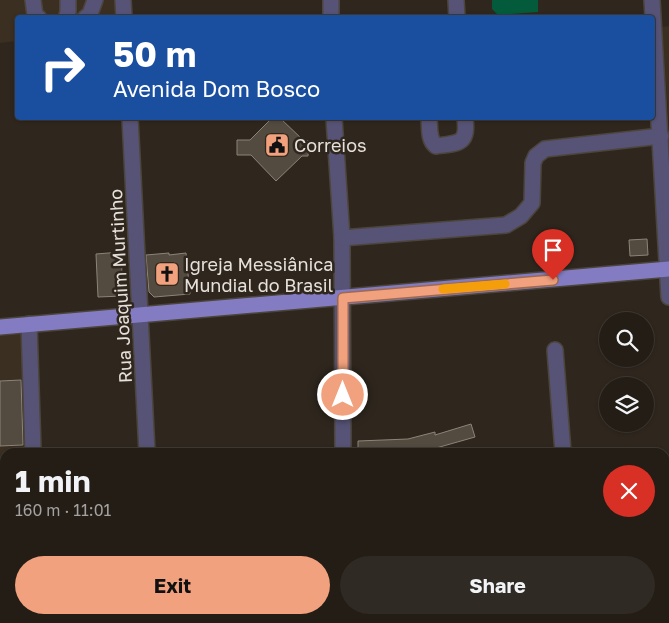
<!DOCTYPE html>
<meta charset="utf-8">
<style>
:root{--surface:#231d16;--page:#2f2a23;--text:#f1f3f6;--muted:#a3a2a1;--line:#403b35;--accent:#f1a17d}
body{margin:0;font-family:"Golos Text",sans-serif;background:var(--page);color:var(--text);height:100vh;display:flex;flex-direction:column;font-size:19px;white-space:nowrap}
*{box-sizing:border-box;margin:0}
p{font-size:16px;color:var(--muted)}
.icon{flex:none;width:28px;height:28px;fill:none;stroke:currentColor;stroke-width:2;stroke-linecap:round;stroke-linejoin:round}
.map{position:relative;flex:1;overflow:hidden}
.drawer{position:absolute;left:0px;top:448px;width:670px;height:176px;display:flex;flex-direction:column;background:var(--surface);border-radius:15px 15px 0 0;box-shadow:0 1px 4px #0004,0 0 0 1px var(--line)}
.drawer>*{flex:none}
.guide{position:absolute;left:15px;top:15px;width:640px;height:105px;border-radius:5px;box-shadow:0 1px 4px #0004,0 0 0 1px var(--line);background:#1a4fa0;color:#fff;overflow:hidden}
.buttons{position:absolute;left:599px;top:312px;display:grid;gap:10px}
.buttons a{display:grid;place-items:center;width:55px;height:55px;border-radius:50%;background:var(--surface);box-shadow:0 1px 4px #0004,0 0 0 1px var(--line);font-size:25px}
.pin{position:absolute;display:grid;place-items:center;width:42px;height:42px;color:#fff;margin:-51px -21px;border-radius:50% 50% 50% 0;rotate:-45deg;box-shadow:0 0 5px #0007}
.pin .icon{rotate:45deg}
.me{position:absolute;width:55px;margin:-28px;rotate:0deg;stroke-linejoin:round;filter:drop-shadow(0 0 4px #0008)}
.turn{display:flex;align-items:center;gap:18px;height:105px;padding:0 15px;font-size:22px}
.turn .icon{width:65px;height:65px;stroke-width:2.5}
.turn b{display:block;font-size:35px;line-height:42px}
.round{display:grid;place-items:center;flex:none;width:52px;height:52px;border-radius:26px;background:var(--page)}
.overview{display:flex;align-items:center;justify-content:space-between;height:85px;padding:0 15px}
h1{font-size:30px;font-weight:700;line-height:38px}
.button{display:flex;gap:10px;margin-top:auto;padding:10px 15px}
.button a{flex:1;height:58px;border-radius:30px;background:var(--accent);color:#111;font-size:20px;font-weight:700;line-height:58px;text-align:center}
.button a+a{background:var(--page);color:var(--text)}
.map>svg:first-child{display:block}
</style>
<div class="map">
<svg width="669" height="623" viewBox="0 0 669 623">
<rect width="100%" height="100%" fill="#2f271e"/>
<g fill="#3a2f20">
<path d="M0 0H123L124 17 18 18 17 41 0 43Z"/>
<path d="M669 26V124L662 27Z"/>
<path d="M23 334 27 452H5V619H32V623H0V336Z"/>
</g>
<path fill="#035b3b" d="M492 0H538V12L498 15 492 9Z"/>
<g fill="#534b40" stroke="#8d8479">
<path d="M272 118H280L303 140 309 141 308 156H302L276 181 251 155H237V140H250Z"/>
<path d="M647 239 648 255 630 256 629 240Z"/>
<path d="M121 252 123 296 98 297 96 254Z"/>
<path d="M169 253V255L186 253 190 294 154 297 149 292 146 255Z"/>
<path d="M21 380 23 445 0 446V381Z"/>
<path d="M471 424 475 437 422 452H358V441L408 439 435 432V435Z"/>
</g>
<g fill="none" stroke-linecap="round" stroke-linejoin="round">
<defs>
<g id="minor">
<path d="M33 0 35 15 39 18"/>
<path d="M123 0 124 18"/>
<path d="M331 0V18"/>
<path d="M456 0 457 18"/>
<path d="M652 0 669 297"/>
<path d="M66 18 68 12V0"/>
<path d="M85 18 90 14 95 0"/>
<path d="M130 118 147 452"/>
<path d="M334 118 342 238 343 452"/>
<path d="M429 118C430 127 428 140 436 146 460 143 468 144 465 118"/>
<path d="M342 238 506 225 521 216 532 203 533 163 536 156 545 149 661 136"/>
<path d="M29 324 33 452"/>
<path d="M555 350 563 452"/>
<path d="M158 619V623"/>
<path d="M239 619V623"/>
<path d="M358 619V623"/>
<path d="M494 619V623"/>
<path d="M37 623V619"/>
<path d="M560 623V619"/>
</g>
<path id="major" d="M0 327 669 269"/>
</defs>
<use href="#minor" stroke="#4c453c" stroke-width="18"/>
<use href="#major" stroke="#4c453c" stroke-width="18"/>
<use href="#minor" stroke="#565376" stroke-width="15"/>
<use href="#major" stroke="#837cc3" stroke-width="15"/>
</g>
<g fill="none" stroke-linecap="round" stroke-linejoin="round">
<defs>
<path id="route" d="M343 395V298L553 280"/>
</defs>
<use href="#route" stroke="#9d6951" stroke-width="12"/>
<use href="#route" stroke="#f1a17d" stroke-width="9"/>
<path stroke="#f59e0b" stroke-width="9" d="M443 289 505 284"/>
</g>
<defs>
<symbol id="civic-square" viewBox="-11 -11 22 22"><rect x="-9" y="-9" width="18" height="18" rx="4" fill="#f1a17d" stroke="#2f271e"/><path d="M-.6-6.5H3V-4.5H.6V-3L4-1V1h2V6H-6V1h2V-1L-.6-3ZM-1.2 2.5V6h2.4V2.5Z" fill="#111"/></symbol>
<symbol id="church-square" viewBox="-11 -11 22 22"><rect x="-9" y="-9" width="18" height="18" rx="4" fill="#f1a17d" stroke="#2f271e"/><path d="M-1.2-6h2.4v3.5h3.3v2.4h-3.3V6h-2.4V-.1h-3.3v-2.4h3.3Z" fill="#111"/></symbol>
</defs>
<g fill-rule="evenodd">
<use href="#civic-square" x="263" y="131" width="28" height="28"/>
<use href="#church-square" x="153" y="260" width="28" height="28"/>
</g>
<g text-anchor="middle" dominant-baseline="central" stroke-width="5" stroke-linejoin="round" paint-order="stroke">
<g font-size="18" fill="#e6e1db" stroke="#2f271e" text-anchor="start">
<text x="294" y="145">Correios</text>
<text x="184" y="264">Igreja Messiânica<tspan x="184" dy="21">Mundial do Brasil</tspan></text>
</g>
<g font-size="18" fill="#e6e1db" stroke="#2f271e">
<text transform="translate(120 286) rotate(-93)">Rua Joaquim Murtinho</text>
</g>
</g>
</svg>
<div class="buttons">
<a><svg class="icon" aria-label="search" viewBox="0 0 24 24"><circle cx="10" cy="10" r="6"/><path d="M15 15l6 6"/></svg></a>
<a><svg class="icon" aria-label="layers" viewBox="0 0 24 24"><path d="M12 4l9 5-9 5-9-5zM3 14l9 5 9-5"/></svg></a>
</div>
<div class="pin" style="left:553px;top:280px;background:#d93025"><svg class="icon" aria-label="arrive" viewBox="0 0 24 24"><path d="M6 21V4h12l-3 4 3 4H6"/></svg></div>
<svg class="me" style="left:343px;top:395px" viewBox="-20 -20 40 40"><circle r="17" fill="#f1a17d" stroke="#fff" stroke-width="3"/><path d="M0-11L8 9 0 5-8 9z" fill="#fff"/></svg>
<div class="guide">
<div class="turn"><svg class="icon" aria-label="right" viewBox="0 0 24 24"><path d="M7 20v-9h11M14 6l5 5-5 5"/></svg><div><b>50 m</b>Avenida Dom Bosco</div></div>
</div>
<section class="drawer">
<div class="overview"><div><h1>1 min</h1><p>160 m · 11:01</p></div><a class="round" style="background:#d93025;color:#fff"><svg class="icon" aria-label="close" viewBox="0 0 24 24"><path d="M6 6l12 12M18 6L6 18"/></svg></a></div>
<div class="button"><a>Exit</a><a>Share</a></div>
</section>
</div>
